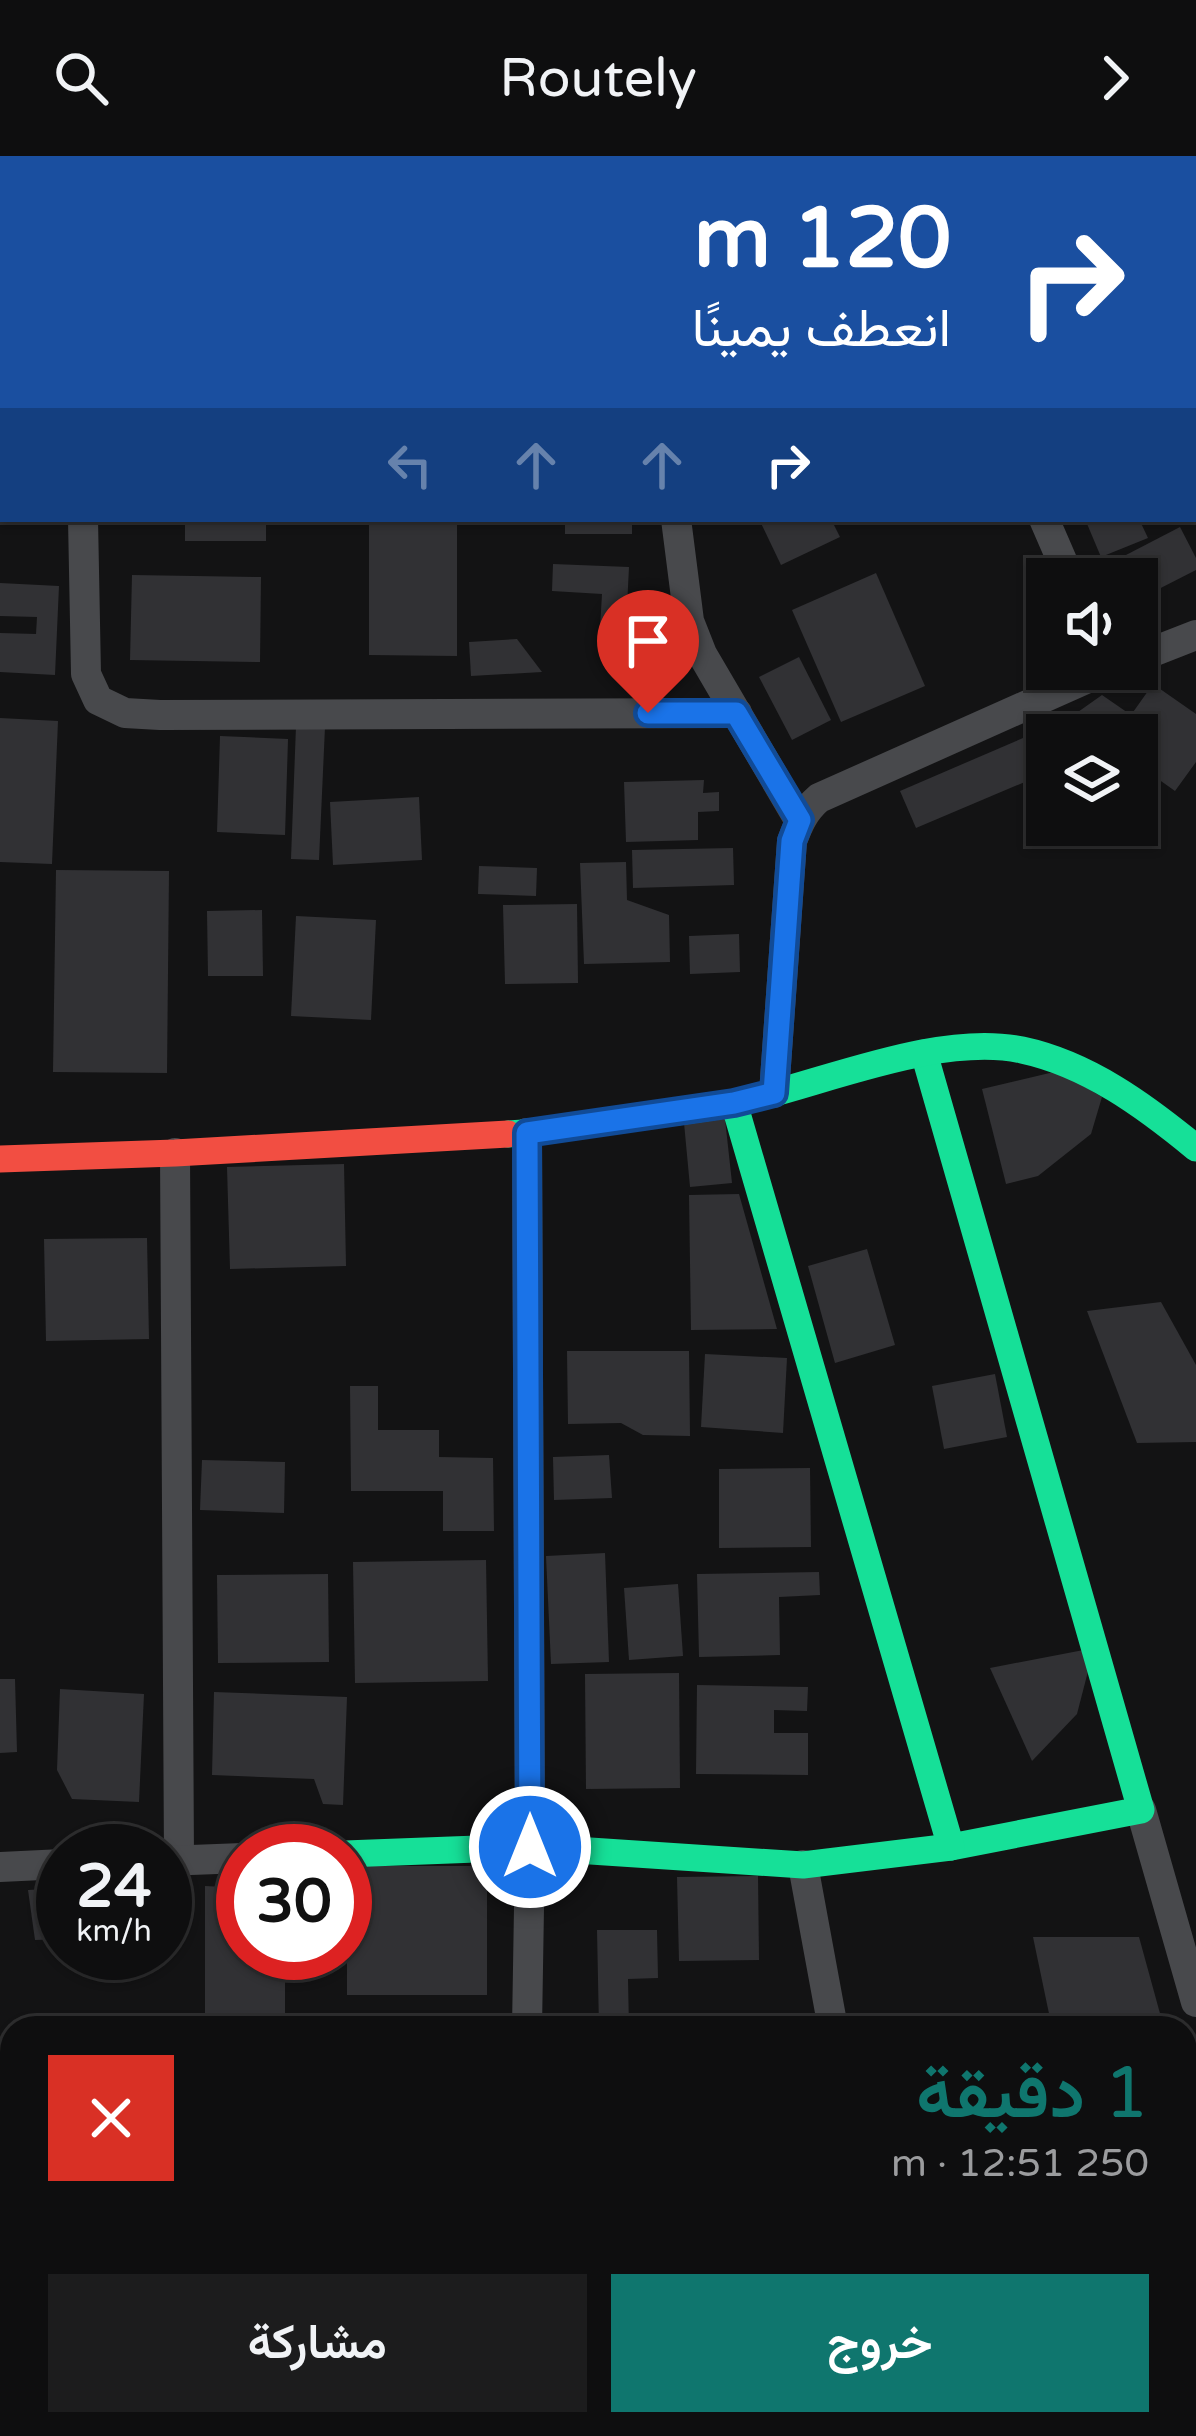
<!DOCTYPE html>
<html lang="ar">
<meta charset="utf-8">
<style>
:root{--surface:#0e0e0f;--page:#1c1c1d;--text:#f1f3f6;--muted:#9b9c9e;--line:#2e2e2f;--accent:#0f766e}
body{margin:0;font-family:"Varela Round",Vazirmatn,sans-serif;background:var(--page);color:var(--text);direction:rtl;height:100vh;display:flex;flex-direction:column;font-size:45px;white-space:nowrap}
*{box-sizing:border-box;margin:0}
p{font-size:39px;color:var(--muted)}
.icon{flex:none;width:66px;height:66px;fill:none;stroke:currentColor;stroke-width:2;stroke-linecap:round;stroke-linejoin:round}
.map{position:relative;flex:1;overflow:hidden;direction:ltr}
.details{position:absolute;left:0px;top:1860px;width:1197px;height:420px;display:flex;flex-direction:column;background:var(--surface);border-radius:36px 36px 0 0;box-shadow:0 3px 9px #0004,0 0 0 3px var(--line);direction:rtl}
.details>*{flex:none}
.guide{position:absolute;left:0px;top:0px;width:1197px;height:366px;box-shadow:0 3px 9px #0004,0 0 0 3px var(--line);direction:rtl;background:#1a4fa0;color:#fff;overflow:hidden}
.controls{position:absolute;left:1026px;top:402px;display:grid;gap:24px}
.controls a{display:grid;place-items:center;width:132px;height:132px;border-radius:0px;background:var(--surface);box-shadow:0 3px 9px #0004,0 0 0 3px var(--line);font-size:60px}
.speed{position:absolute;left:36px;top:1668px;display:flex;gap:24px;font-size:60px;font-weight:700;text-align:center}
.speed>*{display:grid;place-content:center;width:156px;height:156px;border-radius:50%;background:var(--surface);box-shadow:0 3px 9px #0004,0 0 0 3px var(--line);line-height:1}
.speed small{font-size:30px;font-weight:400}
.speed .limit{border:18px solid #d22;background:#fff;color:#111}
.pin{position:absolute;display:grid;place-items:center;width:102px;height:102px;color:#fff;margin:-123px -51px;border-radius:50% 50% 50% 0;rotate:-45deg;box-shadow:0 0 12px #0007}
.pin .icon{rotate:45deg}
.me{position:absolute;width:132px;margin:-66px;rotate:0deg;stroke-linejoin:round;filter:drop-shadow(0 0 9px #0008)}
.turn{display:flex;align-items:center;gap:42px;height:252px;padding:0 48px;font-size:54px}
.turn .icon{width:156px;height:156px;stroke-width:2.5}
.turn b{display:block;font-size:84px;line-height:102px}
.lanes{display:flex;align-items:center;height:114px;padding:0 48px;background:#0003;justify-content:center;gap:60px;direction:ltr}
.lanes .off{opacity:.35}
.round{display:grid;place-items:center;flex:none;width:126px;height:126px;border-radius:0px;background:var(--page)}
.overview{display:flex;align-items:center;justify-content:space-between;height:204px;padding:0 48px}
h1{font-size:72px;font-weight:600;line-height:90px;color:var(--accent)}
.action{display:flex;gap:24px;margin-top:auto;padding:24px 48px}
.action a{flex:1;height:138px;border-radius:0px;background:var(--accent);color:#fff;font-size:48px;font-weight:600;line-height:138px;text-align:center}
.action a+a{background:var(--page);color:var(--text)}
header{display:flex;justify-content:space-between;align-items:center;height:156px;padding:0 48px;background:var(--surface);font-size:54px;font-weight:600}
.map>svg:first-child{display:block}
</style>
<header><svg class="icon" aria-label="forward" viewBox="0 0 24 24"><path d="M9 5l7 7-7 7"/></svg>Routely<svg class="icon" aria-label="search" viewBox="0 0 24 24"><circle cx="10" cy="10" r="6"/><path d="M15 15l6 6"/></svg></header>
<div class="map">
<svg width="1196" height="2280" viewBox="0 0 1196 2280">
<rect width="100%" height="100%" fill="#131314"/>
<g fill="#313134">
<rect x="185" y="363" width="81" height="22"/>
<path d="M369 363H457V500L369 499Z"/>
<rect x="565" y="363" width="67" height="15"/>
<path d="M759 363H831L840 381 781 409Z"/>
<path d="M1085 363H1139L1148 382 1101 401Z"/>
<path d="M1180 371 1196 402V414L1147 439 1126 399Z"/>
<path d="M553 408 629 411 625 491 599 490 602 438 552 435Z"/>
<path d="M876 417 925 530 841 566 792 454Z"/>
<path d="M132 419 261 421 260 506 130 504Z"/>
<path d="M0 427 59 430 55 519 0 516V477L36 478 37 461 0 460Z"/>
<path d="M517 483 542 516 471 520 469 486Z"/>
<path d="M799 501 831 564 792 584 759 521Z"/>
<path d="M1153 528 1196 558V606L1175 635 1137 608V579H1069L1061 568 1102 539 1131 559Z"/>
<path d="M0 562 58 565 52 708 0 706Z"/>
<path d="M296 570 325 571 319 704 291 703Z"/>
<path d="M1030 579 1046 617 916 672 900 635Z"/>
<path d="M220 580 288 583 285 679 217 676Z"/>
<path d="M704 624 703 637 719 636V655L698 656V684L626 686 624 626Z"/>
<path d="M419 641 422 704 333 709 330 646Z"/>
<path d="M733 692 734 729 633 732 632 694Z"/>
<path d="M626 706 627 744 669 759 670 806 584 808 580 707Z"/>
<path d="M479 710 537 712 536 740 478 738Z"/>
<path d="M56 714 169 715 167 917 53 916Z"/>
<path d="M577 748 578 827 505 828 503 749Z"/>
<path d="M262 754 263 820H208L207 755Z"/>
<path d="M296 760 376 764 371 864 291 860Z"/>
<path d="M739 778 740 816 690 818 689 780Z"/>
<path d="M1058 915 1102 941 1091 978 1038 1020 1006 1028 982 933Z"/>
<path d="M725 963 732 1027 690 1031 684 967Z"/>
<path d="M344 1008 346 1110 230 1113 227 1011Z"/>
<path d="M739 1038 777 1173 691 1174 689 1039Z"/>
<path d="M147 1082 149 1183 46 1185 44 1083Z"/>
<path d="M867 1093 895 1189 835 1207 808 1110Z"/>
<path d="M1161 1146 1196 1209V1286L1137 1287 1087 1155Z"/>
<path d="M567 1195H689L690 1280 643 1279 621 1267 568 1268Z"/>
<path d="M705 1198 787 1202 783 1277 701 1271Z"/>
<path d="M995 1218 1007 1281 944 1293 932 1230Z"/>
<path d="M350 1230H378V1274H439V1301L493 1302 494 1375H443V1335H351Z"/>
<path d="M609 1299 612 1342 554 1344 553 1301Z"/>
<path d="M202 1304 285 1306 284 1357 200 1354Z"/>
<path d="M810 1312 811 1391 719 1392V1313Z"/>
<path d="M605 1397 609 1506 551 1508 546 1400Z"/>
<path d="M486 1404 488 1525 355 1527 353 1406Z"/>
<path d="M819 1416 820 1439 779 1441 780 1499 699 1501 697 1418Z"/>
<path d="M328 1418 329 1506 218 1507 217 1419Z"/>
<path d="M678 1428 683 1500 629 1504 624 1432Z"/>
<path d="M1094 1492 1077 1558 1032 1605 990 1512Z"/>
<path d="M679 1517 680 1632 586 1633 585 1518Z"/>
<path d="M0 1523H15L17 1596 0 1597Z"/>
<path d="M697 1529 808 1531 807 1555 774 1554V1577H808V1619L696 1618Z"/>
<path d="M60 1533 144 1538 139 1646 72 1643 57 1614Z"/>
<path d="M214 1536 347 1541 343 1649 323 1648 314 1623 212 1619Z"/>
<rect x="347" y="1710" width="140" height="129"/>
<path d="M758 1720 759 1804 679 1805 677 1721Z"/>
<path d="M205 1730 243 1732V1797H285V1865L205 1863Z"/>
<path d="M63 1732V1783L35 1784 28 1734Z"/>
<path d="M597 1774H657L658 1822 628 1823 629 1872H599Z"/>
<path d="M1033 1781H1139L1164 1872H1052Z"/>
<path d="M1185 1951 1196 1985V2097L1185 2100Z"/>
<path d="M1196 2191V2280H1160L1156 2268H1185V2194Z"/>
<path d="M244 2268H333L334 2280H244Z"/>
<path d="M676 2268H828L827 2280H675Z"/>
<path d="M1064 2268H1130L1133 2280H1067Z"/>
</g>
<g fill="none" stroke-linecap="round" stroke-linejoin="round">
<g stroke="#48494c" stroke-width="30">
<path d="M75 0V3"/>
<path d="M560 0 562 3"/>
<path d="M889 0 890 3"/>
<path d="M83 363 86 518 98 544 125 557 160 559 737 557"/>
<path d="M676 363 689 465 702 498 799 664"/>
<path d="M1044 363 1070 423"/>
<path d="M1137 502 1196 479"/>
<path d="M774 937 792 685C799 667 804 655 819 642L1108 513"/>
<path d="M175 997 179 1704"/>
<path d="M1141 1654 1196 1846"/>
<path d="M165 1705 243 1702"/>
<path d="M803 1709 833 1872"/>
<path d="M0 1711 63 1708"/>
<path d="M527 1872 530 1691 527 977"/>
<path d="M1185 2179 1196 2176"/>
<path d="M0 2219H12"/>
<path d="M159 2268V2280"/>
<path d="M519 2280 520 2268"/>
<path d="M867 2280V2268"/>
</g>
<g stroke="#16e098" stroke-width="27">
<path d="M924 897 1141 1654 951 1691"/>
<path d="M508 978C548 976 587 968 626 963 663 957 700 954 735 947 819 929 938 876 1022 894 1088 908 1145 950 1196 992"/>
<path d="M345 1698 530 1691 803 1709 951 1691 734 947"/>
</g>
<path stroke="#f24e42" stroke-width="27" d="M0 1003 175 997 508 978"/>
</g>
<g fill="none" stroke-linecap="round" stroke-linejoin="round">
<defs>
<path id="route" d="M530 1691 527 977 734 947 774 937 792 685 800 664 736 557H648"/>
</defs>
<use href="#route" stroke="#114b97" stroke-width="30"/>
<use href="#route" stroke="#1a73e8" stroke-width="21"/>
</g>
</svg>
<div class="controls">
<a><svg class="icon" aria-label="sound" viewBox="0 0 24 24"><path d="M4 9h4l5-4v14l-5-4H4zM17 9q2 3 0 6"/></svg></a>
<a><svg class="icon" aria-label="layers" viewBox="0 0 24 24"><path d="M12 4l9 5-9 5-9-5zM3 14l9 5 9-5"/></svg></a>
</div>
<div class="speed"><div>24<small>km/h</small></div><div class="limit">30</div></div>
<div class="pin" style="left:648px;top:557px;background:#d93025"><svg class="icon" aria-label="arrive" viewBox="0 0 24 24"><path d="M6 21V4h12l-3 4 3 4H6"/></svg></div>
<svg class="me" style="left:530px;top:1691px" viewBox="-20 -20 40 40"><circle r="17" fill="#1a73e8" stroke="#fff" stroke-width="3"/><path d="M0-11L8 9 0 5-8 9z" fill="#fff"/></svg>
<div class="guide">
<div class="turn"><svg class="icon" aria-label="right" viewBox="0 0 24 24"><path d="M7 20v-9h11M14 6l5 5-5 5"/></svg><div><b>120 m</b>انعطف يمينًا</div></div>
<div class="lanes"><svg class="icon off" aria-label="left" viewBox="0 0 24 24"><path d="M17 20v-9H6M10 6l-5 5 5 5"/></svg><svg class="icon off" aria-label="ahead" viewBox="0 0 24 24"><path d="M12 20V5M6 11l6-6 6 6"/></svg><svg class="icon off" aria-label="ahead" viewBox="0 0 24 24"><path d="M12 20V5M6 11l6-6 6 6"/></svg><svg class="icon" aria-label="right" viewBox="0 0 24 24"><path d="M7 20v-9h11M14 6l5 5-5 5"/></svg></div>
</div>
<section class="details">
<div class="overview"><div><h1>1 دقيقة</h1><p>250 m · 12:51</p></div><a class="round" style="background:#d93025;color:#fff"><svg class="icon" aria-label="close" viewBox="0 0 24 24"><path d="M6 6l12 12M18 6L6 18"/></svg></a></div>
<div class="action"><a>خروج</a><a>مشاركة</a></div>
</section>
</div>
